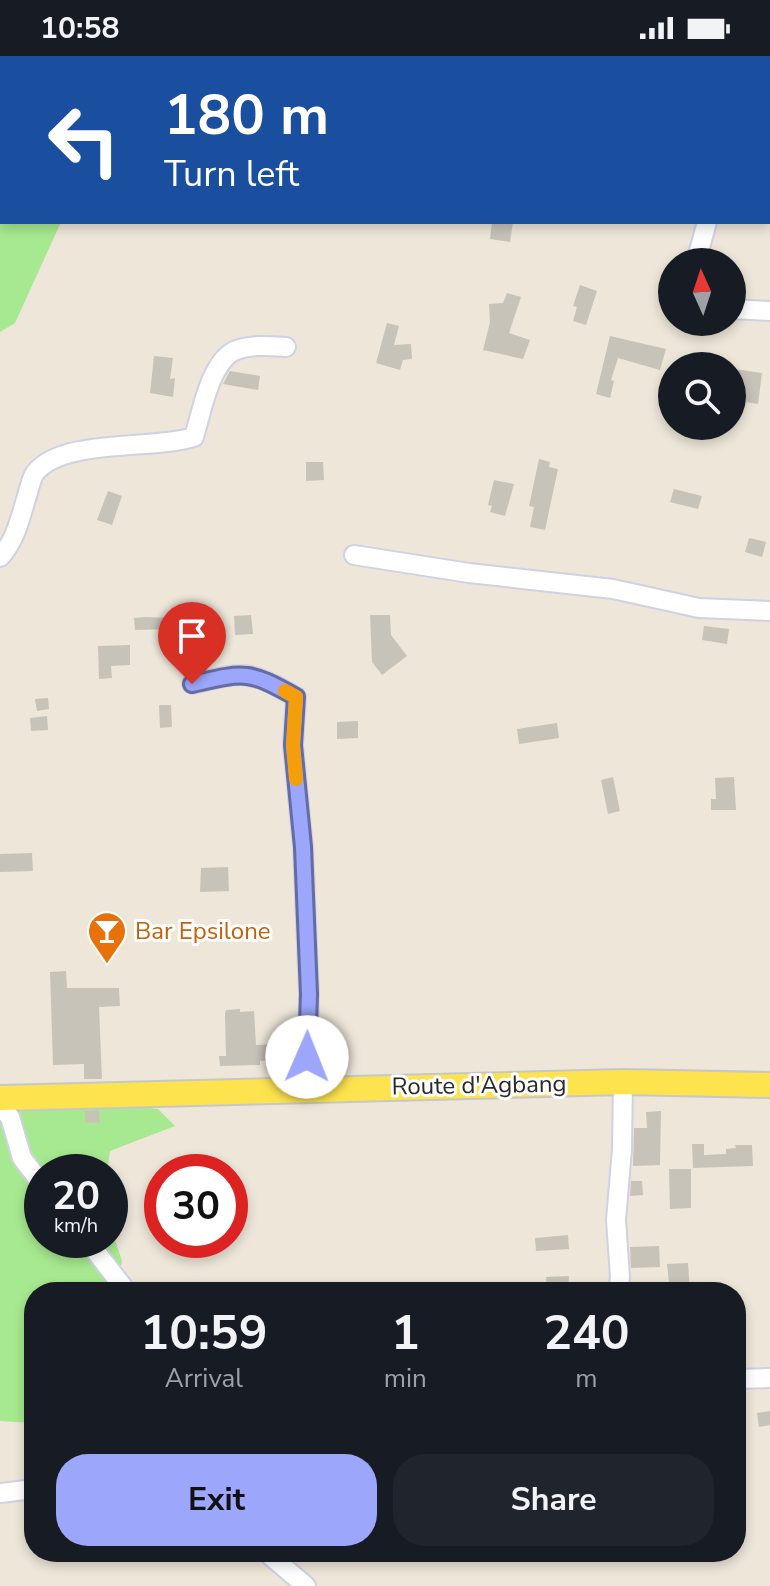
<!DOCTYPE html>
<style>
:root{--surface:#171b24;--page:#20242c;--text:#f1f3f6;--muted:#9ea1a6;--accent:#9ca6fa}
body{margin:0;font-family:"Nunito Sans",sans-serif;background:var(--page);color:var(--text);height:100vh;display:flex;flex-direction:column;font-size:30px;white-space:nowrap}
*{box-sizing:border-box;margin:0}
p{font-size:26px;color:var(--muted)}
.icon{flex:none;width:44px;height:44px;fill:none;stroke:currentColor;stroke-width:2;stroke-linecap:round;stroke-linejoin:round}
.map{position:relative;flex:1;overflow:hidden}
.drawer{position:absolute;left:24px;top:1226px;width:722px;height:280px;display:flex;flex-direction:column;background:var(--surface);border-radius:32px;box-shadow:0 4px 12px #0003}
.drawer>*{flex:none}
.banner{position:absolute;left:0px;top:0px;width:770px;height:168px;box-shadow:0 4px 12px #0003;background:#1a4fa0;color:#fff;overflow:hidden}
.needle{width:52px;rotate:357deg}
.buttons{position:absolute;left:658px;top:192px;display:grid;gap:16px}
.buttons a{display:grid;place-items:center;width:88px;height:88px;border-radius:50%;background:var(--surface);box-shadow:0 4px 12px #0003;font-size:40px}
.speed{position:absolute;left:24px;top:1098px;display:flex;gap:16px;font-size:40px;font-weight:700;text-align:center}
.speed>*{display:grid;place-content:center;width:104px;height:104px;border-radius:50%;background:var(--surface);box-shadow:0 4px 12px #0003;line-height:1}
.speed small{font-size:20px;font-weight:400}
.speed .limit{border:12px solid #d22;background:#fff;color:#111}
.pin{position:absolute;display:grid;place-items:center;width:68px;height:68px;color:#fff;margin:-82px -34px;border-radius:50% 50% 50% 0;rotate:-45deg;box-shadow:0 0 8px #0007}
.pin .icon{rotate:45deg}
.me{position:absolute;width:88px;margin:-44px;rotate:1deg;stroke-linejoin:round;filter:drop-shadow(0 0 6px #0008)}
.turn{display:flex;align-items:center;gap:28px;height:168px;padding:0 32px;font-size:36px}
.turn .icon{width:104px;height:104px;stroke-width:2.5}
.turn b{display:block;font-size:56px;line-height:68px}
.eta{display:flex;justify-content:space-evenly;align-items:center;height:136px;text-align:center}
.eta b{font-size:48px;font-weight:700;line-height:56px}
.primary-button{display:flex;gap:16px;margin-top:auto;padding:16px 32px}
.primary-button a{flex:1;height:92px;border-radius:32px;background:var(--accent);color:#111;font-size:32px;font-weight:700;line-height:92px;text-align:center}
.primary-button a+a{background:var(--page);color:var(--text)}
.status{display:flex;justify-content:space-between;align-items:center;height:56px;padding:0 40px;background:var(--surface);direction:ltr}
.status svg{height:22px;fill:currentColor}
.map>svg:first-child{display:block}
</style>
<div class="status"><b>10:58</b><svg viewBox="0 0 49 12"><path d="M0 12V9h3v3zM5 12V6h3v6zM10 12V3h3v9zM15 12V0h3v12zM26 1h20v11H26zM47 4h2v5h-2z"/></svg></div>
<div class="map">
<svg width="770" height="1530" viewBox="0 0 770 1530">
<rect width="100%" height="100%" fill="#ede6d9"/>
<g fill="#a7e990">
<path d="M0 0H92L2 2V166H61L15 267 0 276Z"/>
<path d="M97 1046 158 1053 175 1070 110 1095 107 1116H42V1184H110V1169L122 1205 116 1236H34V1367L0 1365V1054Z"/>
</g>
<g fill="#c8c3b9">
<path d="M492 166H513L510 186 490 183Z"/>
<path d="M580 229 597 235 586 269 573 265 577 251 573 250Z"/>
<path d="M507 237 521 241 509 277 530 284 523 303 483 294 490 266 489 248 503 247Z"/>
<path d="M387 267 399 270 394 289 411 288 412 303 403 304 400 314 376 307Z"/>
<path d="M610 280 666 293 660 314 618 302 611 324 614 325 610 342 596 338Z"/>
<path d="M154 300 173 302 170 323 175 322 173 341 150 337Z"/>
<path d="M734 313 762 317 758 348 745 346 746 334 735 335Z"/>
<path d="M230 315 260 320 258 334 223 328Z"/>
<path d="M539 403 550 406 549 411 558 413 545 474 530 471 534 451 529 450Z"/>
<path d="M306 406H323L324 424 306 425Z"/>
<path d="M494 424 514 428 505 460 490 456 492 450 488 449Z"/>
<path d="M674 433 702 440 698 453 670 446Z"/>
<path d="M108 435 122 440 112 469 97 464Z"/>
<path d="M749 482 766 486 762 501 745 496Z"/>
<path d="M251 559 253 578 235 579 234 560Z"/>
<path d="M370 559H390L391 579 407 600 382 619 372 606Z"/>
<path d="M145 561 170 562V573L135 574 134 562Z"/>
<path d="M704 570 729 573 727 588 702 584Z"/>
<path d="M207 574V597H195V602H182V575Z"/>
<path d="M130 589V609L111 610 112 622 99 623 98 590Z"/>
<path d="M48 642 49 653 37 655 35 643Z"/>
<path d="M159 649H171L172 671 160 672Z"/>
<path d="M47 660 48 674 31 675 30 662Z"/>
<path d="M358 665V682L337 683V666Z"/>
<path d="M557 667 559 682 519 688 517 673Z"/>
<path d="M613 721 620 755 608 758 601 724Z"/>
<path d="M734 721 736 754H711V743H716L715 722Z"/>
<path d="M32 797 33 815 0 816V798Z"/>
<path d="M228 811 229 835 200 836 201 812Z"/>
<path d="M66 915 67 932H119L120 950 99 951 102 1023H84V1008L53 1009 50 916Z"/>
<path d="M240 953V956L254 955 256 989 284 988V1004L260 1005V1009L220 1010 219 1000H226L225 958 226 954Z"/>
<path d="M99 1054 100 1066 85 1067V1055Z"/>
<path d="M661 1055 660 1109 633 1110 634 1072H647L646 1056Z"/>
<path d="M692 1088H704V1099L726 1098V1093L736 1092 735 1089H752L753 1110 693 1112Z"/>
<path d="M669 1113H691V1152L670 1153Z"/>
<path d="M631 1125H642L643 1139 630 1140Z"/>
<path d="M568 1179 569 1193 536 1195 535 1182Z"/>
<path d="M659 1190 660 1211 631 1212 630 1191Z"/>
<path d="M688 1207 690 1236H670L667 1208Z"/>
<path d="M569 1220 568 1236H547L546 1221Z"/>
<path d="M770 1355V1369L759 1371 757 1357Z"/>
</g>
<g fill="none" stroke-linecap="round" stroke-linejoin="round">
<defs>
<g id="minor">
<path d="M583 2 584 0"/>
<path d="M696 206 707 166"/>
<path d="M732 253 770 255"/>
<path d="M354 499 469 517 613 533 699 552 770 555"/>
<path d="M0 501C16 484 20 462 27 440 29 433 31 423 35 417 62 382 153 394 194 381 201 358 210 307 234 295 249 288 270 290 286 291"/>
<path d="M192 628C244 616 248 613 296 641L293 689 303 791 309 938 307 1033"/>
<path d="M0 1050 10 1061 22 1102 42 1128"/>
<path d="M87 1184 127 1236"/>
<path d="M618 1236 620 1221 616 1164 622 1093 623 1026"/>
<path d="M736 1323 770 1322"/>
<path d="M0 1437 34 1433"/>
<path d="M266 1496 306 1530"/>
</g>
<path id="major" d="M0 1042 623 1026 770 1029"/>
</defs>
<use href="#minor" stroke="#cfd1e4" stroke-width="22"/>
<use href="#major" stroke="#c7c7c7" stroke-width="28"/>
<use href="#minor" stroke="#fff" stroke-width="18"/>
<use href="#major" stroke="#fde44e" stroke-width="24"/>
</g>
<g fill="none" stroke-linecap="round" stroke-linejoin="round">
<defs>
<path id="route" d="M192 628C245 616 248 614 296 641L293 689 303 791 309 938 307 1001"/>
</defs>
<use href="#route" stroke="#656ca2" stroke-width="20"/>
<use href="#route" stroke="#9ca6fa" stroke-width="14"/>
<path stroke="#f59e0b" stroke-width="14" d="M285 635 296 641 293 689 296 723"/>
</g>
<defs>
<symbol id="bar-pin" viewBox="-11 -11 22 30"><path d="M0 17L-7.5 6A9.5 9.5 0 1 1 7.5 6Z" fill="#e8710a" stroke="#fff"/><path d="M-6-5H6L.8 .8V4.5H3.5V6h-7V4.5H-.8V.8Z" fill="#fff"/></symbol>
</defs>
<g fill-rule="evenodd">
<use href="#bar-pin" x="85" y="853" width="44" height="60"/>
</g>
<g text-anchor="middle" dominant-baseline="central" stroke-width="6" stroke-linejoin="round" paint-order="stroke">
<g font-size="24" fill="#c56008" stroke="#fff" text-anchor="start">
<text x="135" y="875">Bar Epsilone</text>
</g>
<g font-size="24" fill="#292929" stroke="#fff">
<text transform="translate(479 1029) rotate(-1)">Route d'Agbang</text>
</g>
</g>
</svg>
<div class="buttons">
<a><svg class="needle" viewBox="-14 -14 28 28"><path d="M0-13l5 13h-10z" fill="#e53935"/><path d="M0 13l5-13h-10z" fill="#9ea1a6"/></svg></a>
<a><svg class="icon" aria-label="search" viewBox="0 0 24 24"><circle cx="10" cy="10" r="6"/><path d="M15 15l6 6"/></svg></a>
</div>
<div class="speed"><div>20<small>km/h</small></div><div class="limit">30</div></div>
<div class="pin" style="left:192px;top:628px;background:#d93025"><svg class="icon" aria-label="arrive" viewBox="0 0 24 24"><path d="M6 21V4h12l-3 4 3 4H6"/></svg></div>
<svg class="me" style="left:307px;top:1001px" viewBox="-20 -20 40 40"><circle r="19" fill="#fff"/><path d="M0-13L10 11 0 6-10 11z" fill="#9ca6fa"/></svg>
<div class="banner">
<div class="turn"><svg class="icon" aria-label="left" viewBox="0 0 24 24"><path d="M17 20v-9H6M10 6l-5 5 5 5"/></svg><div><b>180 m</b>Turn left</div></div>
</div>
<section class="drawer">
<div class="eta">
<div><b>10:59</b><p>Arrival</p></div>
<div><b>1</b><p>min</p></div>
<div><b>240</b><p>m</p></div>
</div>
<div class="primary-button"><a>Exit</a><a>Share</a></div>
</section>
</div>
